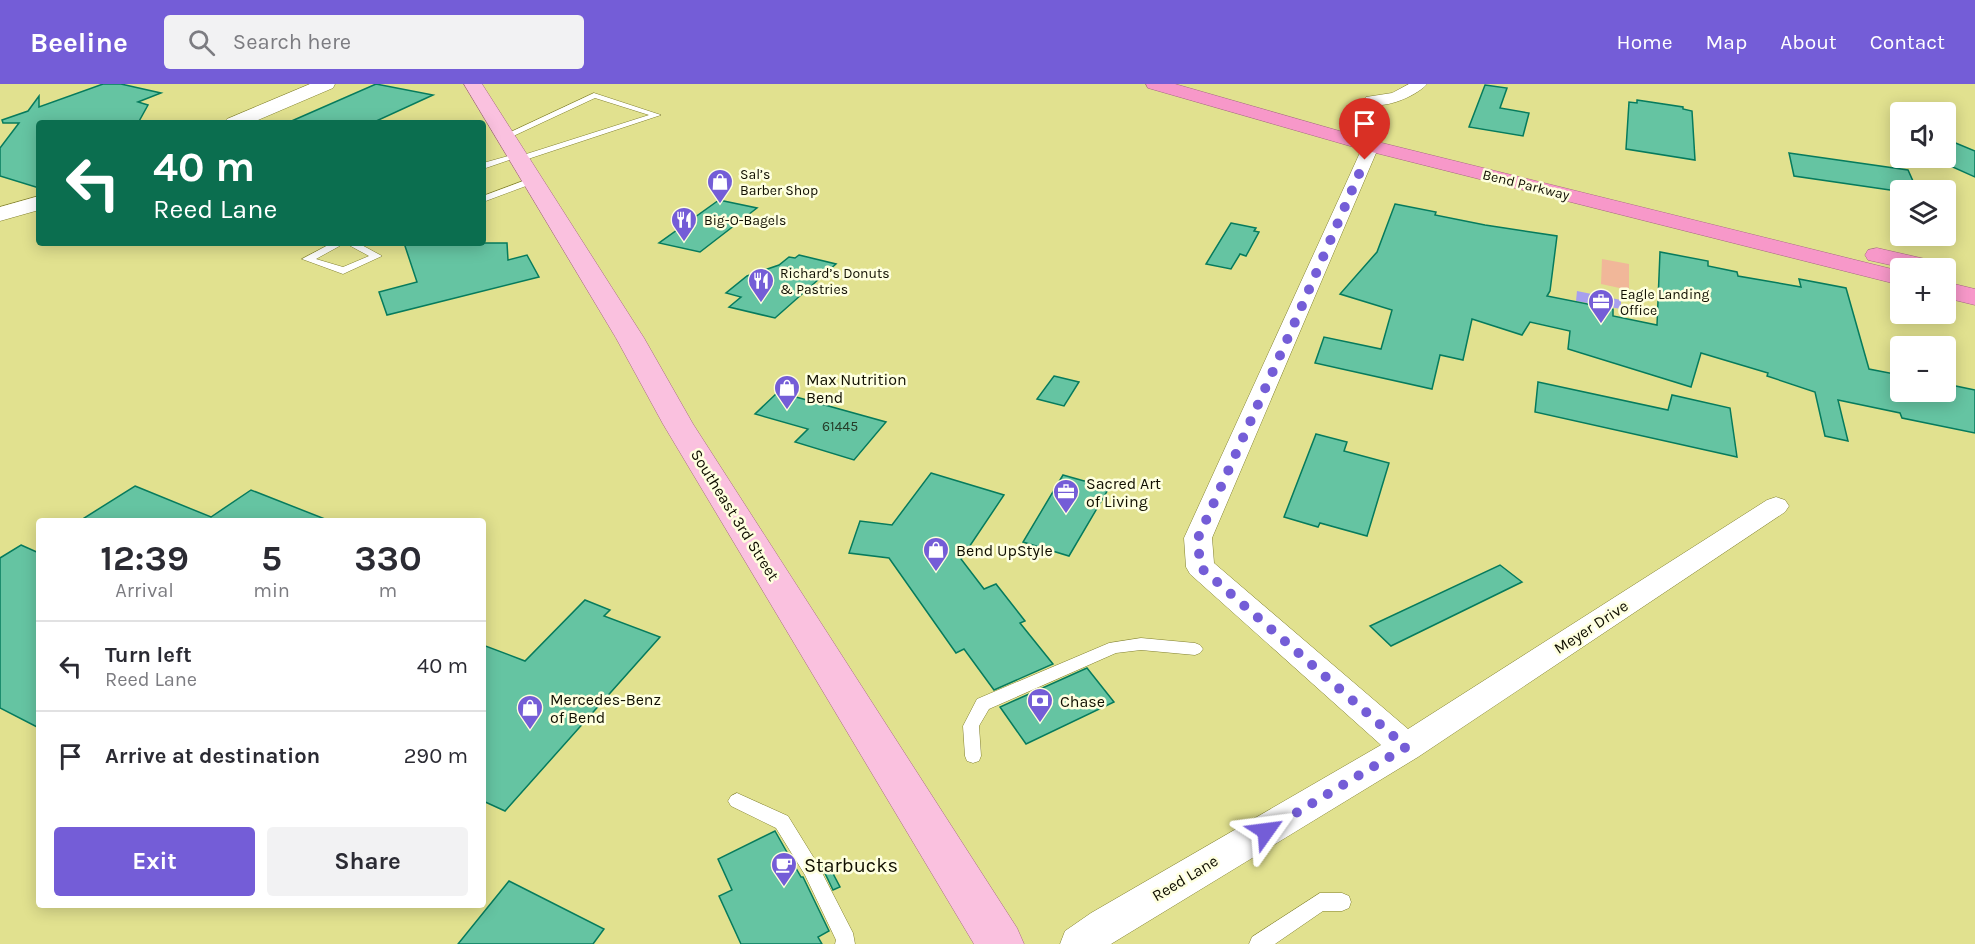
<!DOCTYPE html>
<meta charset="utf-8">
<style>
:root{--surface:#fff;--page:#f2f2f3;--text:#2b2b33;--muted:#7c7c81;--line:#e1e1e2;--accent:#745dd7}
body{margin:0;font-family:Karla,sans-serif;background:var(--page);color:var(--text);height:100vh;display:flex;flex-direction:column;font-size:22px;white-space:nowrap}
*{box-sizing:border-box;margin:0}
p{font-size:20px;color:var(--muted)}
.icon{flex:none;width:33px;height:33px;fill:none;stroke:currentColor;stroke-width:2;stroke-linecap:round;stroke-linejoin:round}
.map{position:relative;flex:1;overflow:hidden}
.side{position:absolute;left:36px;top:434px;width:450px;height:390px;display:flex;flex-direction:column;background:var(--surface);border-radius:6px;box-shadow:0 3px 15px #0003}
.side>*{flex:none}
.banner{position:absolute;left:36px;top:36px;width:450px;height:126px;border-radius:6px;box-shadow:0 3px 15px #0003;background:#0b6e4f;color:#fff;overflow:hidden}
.buttons{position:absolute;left:1890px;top:18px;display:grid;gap:12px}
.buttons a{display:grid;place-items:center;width:66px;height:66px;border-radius:6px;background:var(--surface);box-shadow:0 3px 15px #0003;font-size:30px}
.pin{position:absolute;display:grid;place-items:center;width:51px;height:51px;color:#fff;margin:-62px -26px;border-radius:50% 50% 50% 0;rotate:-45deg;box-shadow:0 0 6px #0007}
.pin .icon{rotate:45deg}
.me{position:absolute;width:66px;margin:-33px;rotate:59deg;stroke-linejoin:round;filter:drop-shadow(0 0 4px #0008)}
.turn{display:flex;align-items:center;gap:21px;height:126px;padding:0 18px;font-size:27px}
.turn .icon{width:78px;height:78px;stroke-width:2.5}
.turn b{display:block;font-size:42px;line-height:51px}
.eta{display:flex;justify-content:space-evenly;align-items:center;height:102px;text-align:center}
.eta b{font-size:36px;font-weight:700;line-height:42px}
.button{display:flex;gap:12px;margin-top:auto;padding:12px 18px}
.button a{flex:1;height:69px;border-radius:6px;background:var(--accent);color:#fff;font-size:24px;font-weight:700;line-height:69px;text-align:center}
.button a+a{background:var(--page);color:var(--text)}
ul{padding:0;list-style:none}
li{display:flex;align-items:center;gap:18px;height:90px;padding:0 18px;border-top:2px solid var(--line)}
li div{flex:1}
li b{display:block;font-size:22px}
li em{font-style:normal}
header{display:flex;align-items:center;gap:36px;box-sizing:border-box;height:84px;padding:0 30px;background:var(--accent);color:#fff}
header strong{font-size:28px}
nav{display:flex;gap:33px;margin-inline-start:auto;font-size:21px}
.search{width:420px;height:54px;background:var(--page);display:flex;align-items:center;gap:15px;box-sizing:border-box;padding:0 21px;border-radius:6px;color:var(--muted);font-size:22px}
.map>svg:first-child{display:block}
</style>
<header>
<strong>Beeline</strong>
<div class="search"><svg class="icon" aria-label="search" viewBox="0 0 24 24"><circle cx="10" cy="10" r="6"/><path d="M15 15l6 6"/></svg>Search here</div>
<nav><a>Home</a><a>Map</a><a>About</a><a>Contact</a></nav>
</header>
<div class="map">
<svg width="1975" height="860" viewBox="0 0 1975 860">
<rect width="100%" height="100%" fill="#e1e18f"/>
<path fill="#f1b799" d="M1602 175 1629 180V206L1601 200Z"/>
<path fill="#a79fee" d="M1577 207 1621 216V225L1576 217Z"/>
<g fill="#65c4a2" stroke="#067b5d" stroke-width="1.5">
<path d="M103 0H121L161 9 138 18 148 21 138 39H39V104L0 92V64L19 39H3L2 36 28 27 39 12V23Z"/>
<path d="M376 0 433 11 372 39H287Z"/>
<path d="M1485 1 1507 4 1500 24 1529 29 1523 52 1469 43Z"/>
<path d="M1637 16 1683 23V25L1692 27 1695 76 1626 65 1629 18 1637 19Z"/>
<path d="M1946 55 1975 67V93L1946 80Z"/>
<path d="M1789 69 1908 86 1917 106H1890L1794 92Z"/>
<path d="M719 116 757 124 700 168 659 159Z"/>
<path d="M1395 120 1436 128 1435 131 1485 141 1557 152 1550 207 1547 212 1613 225V232L1657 241 1660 168 1708 177V182L1737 188 1738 192 1801 203 1799 195 1846 204 1869 285 1900 291V308H1946V300L1975 306V349L1902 334 1900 329 1838 316 1848 357 1825 352 1815 308 1767 292 1768 289 1701 269 1691 303 1568 265 1570 247 1530 238 1522 251 1472 235 1463 276 1440 271 1432 305 1315 279 1324 253 1381 265 1392 226 1340 210 1377 168Z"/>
<path d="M1231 139 1256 144 1254 147 1259 148 1246 172 1240 170 1231 185 1206 180Z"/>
<path d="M404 159H507L508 176 527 171 539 193 387 231 379 208 417 198Z"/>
<path d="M799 171 836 180 775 234 729 223 741 213 726 209 747 192 779 181 789 173 795 174Z"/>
<path d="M1054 292 1079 298 1064 322 1037 315Z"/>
<path d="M1538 298 1668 326 1672 311 1730 324 1737 373 1535 328Z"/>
<path d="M778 308 886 338 854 376 795 358 808 345 755 330Z"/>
<path d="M1316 350 1347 358 1344 367 1389 379 1367 452 1320 439 1318 443 1284 433Z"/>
<path d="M931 389 1004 411 961 475 984 505 996 500 1025 537 1020 539 1053 580 994 606 964 565 956 569 889 474 849 469 860 437 892 441Z"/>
<path d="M1063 391 1109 404 1069 472 1023 458Z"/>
<path d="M135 402 211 433 251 406 325 435V436H81Z"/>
<path d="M21 461 39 469V644L0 624V474Z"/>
<path d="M1500 481 1522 498 1391 562 1370 542Z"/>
<path d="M585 516 610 526 604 532 660 553 505 727 483 717V561L525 577Z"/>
<path d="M1087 584 1114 618 1026 660 1000 623Z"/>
<path d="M775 747 801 793H803L829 847 818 853 822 860H741L719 812 732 806 718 775Z"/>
<path d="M828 780 840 803 833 806 822 783Z"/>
<path d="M509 797 604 845 593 860H458Z"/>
</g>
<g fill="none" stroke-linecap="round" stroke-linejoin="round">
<defs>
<g id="lane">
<path d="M594 9 661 31 522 77H516L515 74 483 85V79L519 69 520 72 649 31 595 14 507 55 500 53Z"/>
<path d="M531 94 535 97 534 99 483 118V112Z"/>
<path d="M332 159H345L316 175 343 183 369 172 345 159H358L382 172 343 190 302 175Z"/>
<path d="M1141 554 1195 559 1200 561 1203 565 1200 569 1195 571 1141 566 1116 569 989 625 979 642 981 672 979 677 973 679 967 677 965 672 963 642 977 615 1109 559Z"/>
<path d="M737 709 788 732 817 779 853 849 855 860H835L836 856 805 791 776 744 731 722 728 717 731 712Z"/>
<path d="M1320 809H1342L1349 812 1351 818 1349 824 1342 827H1323L1275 860H1249L1252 853Z"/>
</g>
<g id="street">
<path d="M1409 0H1427C1417 12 1377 30 1364 16L1366 13 1392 9Z"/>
<path d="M1371 57 1377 58 1379 62 1212 454 1214 479 1408 645 1767 416 1776 413 1785 416 1789 422 1785 428 1418 673 1111 860H1060L1065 847 1091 829 1381 661 1190 490 1186 483 1184 454 1363 62 1365 58Z"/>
</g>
<g id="secondary">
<path d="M310 0H335L333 4 251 39H224L227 35Z"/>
<path d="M39 112V126L0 137V123Z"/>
</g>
<path id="primary" d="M464 0H482L644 254 693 340 1017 844 1024 860H974L663 340 616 254Z"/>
<g id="highway">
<path d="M1146 0H1175L1378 58 1900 187V201L1364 66 1148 4Z"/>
<path d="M1877 164 1943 179 1946 184H1904L1868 176 1865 171 1868 166Z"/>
<path d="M1946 198 1975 205V221L1946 214Z"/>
</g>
</defs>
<use href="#lane" stroke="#82812f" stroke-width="1"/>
<use href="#street" stroke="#82812f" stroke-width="1"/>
<use href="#secondary" stroke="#82812f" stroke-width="1"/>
<use href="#primary" stroke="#a66883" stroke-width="1"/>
<use href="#highway" stroke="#a66883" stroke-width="1"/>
<use href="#lane" fill="#fff" fill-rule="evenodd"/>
<use href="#street" fill="#fff" fill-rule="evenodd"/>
<use href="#secondary" fill="#fff" fill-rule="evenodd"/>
<use href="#primary" fill="#fac1df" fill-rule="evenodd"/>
<use href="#highway" fill="#f798c9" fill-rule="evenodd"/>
</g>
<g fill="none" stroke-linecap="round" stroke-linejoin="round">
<path stroke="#745dd7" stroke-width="10" stroke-dasharray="0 18" d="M1266 747 1406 663 1200 483 1198 454 1295 238 1365 76"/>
</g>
<defs>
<symbol id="shop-pin" viewBox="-11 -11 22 30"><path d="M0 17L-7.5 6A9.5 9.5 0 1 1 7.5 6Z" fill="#745dd7" stroke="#feffdf"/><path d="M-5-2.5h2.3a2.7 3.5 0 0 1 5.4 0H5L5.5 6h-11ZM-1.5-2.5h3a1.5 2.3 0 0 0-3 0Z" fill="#fff"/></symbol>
<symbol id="restaurant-pin" viewBox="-11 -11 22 30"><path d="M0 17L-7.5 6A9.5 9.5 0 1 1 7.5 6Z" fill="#745dd7" stroke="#feffdf"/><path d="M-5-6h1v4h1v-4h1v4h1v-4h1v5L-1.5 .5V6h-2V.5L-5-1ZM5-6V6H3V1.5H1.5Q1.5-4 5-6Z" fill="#fff"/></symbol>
<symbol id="office-pin" viewBox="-11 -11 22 30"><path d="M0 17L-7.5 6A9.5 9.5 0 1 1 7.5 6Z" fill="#745dd7" stroke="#feffdf"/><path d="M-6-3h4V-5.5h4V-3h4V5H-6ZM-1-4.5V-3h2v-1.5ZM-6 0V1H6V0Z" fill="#fff"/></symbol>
<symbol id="bank-pin" viewBox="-11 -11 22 30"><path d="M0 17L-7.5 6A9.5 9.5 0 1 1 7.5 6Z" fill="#745dd7" stroke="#feffdf"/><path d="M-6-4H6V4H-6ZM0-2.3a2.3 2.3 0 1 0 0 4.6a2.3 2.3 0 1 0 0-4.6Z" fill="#fff"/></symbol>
<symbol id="cafe-pin" viewBox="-11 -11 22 30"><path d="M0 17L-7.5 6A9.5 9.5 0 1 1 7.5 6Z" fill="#745dd7" stroke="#feffdf"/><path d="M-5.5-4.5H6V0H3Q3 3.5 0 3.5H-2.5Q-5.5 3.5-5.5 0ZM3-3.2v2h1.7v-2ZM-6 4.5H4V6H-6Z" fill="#fff"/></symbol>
</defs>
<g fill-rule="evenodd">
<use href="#shop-pin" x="705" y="83" width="30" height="40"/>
<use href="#restaurant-pin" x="669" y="121" width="30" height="40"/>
<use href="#restaurant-pin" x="746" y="182" width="30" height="40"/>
<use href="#office-pin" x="1586" y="203" width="30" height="40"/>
<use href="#shop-pin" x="772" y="289" width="30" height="40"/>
<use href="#office-pin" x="1051" y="393" width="30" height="40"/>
<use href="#shop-pin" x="921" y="451" width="30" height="40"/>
<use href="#bank-pin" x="1025" y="602" width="30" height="40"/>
<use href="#shop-pin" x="515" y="609" width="30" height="40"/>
<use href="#cafe-pin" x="769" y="766" width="30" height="40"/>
</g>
<g text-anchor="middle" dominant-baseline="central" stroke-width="5" stroke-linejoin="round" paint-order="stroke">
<g font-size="14" fill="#100f00" stroke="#feffdf" text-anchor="start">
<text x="740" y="90">Sal’s<tspan x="740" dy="16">Barber Shop</tspan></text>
<text x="704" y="136">Big-O-Bagels</text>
<text x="780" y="189">Richard’s Donuts<tspan x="780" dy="16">&amp; Pastries</tspan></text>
<text x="1620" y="210">Eagle Landing<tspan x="1620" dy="16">Office</tspan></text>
</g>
<g font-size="14" fill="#100f00" stroke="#feffdf">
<text transform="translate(1526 101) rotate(14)">Bend Parkway</text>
</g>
<g font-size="14" fill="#253c28">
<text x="840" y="342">61445</text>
</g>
<g font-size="16" fill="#100f00" stroke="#feffdf" text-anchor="start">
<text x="806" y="295">Max Nutrition<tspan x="806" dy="18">Bend</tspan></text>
<text x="1086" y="399">Sacred Art<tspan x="1086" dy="18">of Living</tspan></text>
<text x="956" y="466">Bend UpStyle</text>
<text x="550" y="615">Mercedes-Benz<tspan x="550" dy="18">of Bend</tspan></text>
<text x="1060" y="617">Chase</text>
</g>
<g font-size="16" fill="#100f00" stroke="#feffdf">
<text transform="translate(735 431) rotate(58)">Southeast 3rd Street</text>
<text transform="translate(1591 543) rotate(-33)">Meyer Drive</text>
<text transform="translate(1185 794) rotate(-31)">Reed Lane</text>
</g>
<g font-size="20" fill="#100f00" stroke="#feffdf" text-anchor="start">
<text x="804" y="781">Starbucks</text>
</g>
</g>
</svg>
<div class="buttons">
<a><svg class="icon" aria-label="sound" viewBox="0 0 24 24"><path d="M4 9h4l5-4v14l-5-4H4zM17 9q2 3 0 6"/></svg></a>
<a><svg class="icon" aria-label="layers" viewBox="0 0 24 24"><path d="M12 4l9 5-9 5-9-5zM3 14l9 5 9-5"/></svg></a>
<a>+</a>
<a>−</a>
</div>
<div class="pin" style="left:1365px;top:76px;background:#d93025"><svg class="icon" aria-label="arrive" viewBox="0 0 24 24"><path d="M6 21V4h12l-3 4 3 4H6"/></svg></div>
<svg class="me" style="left:1266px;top:747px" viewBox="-20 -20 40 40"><path d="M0-17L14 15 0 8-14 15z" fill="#745dd7" stroke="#fff" stroke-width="4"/></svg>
<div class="banner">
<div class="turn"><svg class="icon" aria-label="left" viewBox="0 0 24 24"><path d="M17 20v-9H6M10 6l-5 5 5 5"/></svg><div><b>40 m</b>Reed Lane</div></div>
</div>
<section class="side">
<div class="eta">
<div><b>12:39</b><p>Arrival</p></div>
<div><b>5</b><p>min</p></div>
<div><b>330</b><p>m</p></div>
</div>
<ul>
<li><svg class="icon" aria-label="left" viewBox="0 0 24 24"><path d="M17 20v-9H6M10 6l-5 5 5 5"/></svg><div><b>Turn left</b><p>Reed Lane</p></div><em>40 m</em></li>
<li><svg class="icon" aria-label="arrive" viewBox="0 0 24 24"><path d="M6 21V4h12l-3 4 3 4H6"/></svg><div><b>Arrive at destination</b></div><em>290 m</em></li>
</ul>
<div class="button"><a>Exit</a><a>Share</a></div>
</section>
</div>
